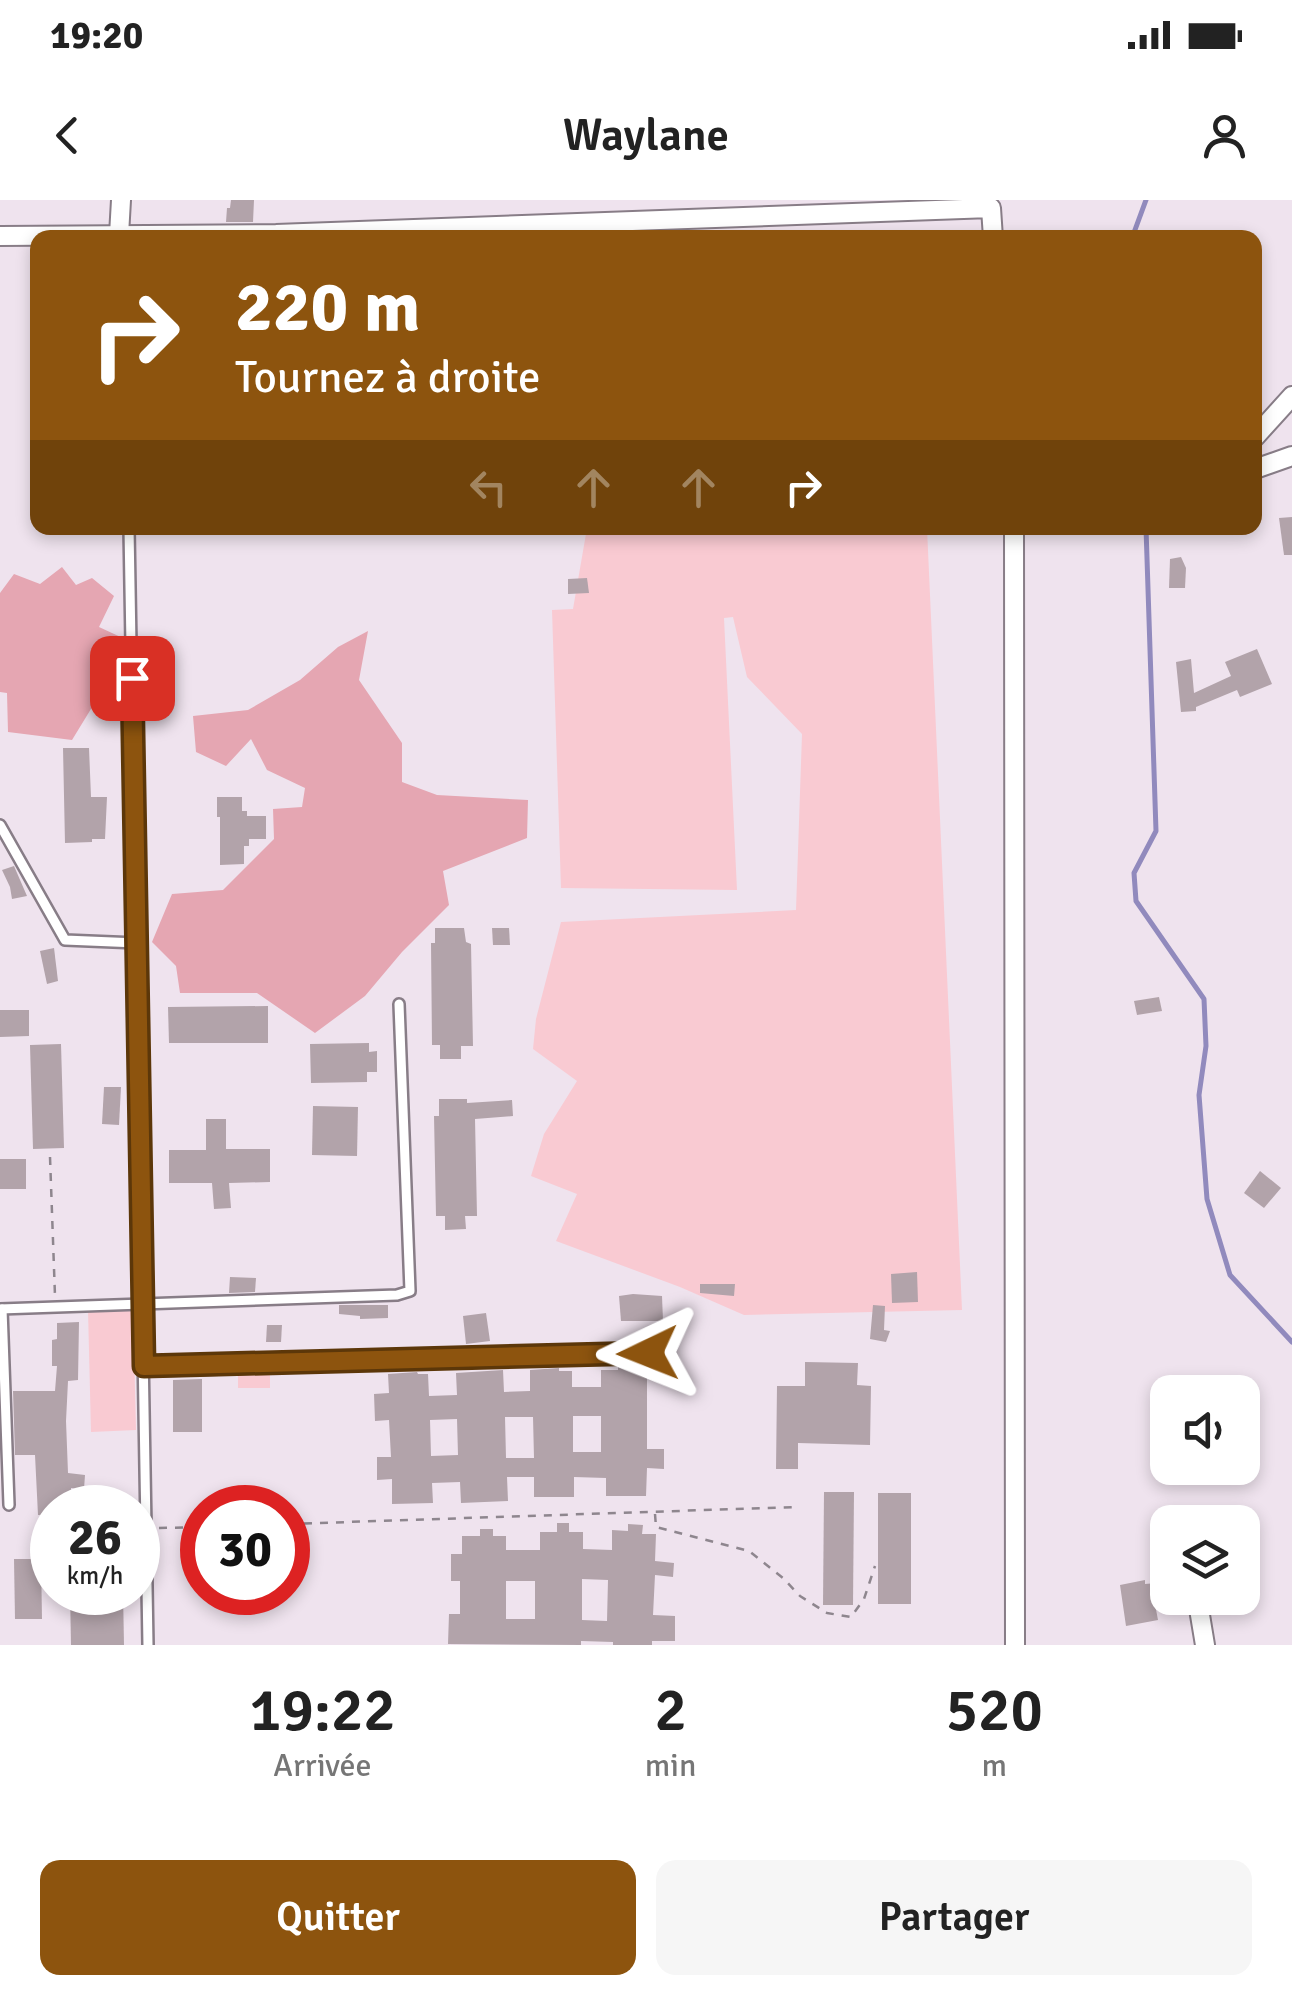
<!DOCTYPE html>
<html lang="fr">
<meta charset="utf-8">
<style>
:root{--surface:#fff;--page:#f6f6f6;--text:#222;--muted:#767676;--accent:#8d540e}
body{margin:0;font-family:Signika,sans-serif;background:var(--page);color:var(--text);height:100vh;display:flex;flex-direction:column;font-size:38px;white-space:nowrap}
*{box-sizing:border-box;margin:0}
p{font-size:32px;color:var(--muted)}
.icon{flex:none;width:55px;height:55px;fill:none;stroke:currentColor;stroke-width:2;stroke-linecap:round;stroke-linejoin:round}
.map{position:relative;height:1445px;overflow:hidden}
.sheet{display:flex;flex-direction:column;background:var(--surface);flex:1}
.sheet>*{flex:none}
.hud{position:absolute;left:30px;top:30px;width:1232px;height:305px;border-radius:20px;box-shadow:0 5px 15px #0003;background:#8d540e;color:#fff;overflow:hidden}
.tools{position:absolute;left:1150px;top:1175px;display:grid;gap:20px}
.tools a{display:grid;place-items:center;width:110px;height:110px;border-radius:20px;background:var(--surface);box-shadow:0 5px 15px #0003;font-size:50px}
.speed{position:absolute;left:30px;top:1285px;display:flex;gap:20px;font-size:50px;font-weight:700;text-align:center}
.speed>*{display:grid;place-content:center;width:130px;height:130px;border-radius:50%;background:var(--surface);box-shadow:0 5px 15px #0003;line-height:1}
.speed small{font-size:25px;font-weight:400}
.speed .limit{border:15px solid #d22;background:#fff;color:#111}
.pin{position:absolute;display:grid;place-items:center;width:85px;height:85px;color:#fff;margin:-42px;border-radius:20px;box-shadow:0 5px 15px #0006}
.me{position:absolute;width:110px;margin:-55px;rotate:268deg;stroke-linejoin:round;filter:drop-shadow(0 0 8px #0008)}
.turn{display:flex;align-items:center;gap:35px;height:210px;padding:0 40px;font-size:45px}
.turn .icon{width:130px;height:130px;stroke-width:2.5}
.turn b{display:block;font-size:70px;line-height:85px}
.lanes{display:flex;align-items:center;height:95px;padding:0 40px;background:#0003;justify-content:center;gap:50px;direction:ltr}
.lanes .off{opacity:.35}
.eta{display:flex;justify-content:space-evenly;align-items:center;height:170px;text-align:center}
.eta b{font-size:60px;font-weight:600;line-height:70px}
.action{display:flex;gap:20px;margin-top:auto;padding:20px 40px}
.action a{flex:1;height:115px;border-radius:20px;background:var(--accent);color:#fff;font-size:40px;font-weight:600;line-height:115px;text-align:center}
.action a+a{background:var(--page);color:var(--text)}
.status{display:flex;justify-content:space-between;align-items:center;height:70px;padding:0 50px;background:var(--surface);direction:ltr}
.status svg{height:28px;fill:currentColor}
header{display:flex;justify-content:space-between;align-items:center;height:130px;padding:0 40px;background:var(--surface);font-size:45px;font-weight:600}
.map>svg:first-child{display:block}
</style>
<div class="status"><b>19:20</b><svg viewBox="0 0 49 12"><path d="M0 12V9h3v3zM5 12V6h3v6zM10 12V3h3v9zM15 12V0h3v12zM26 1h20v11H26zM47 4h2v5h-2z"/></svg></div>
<header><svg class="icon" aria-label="back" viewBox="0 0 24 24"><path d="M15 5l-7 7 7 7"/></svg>Waylane<svg class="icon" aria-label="person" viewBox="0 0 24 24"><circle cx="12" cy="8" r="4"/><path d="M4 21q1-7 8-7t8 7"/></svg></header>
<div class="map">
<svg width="1292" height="1445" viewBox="0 0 1292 1445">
<rect width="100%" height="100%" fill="#efe3ee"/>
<g fill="#f9cad2">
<path d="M587 328H927L962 1110 744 1115 680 1087 556 1041 577 994 531 976 544 934 577 881 533 849 536 819 561 722 796 710 802 534 747 477 733 417 724 418 737 690 561 688 552 410 573 409Z"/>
<path d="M133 1109 136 1230 91 1232 88 1110Z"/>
<rect x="238" y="1172" width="32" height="16"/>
</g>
<g fill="#e5a6b2">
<path d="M62 367 76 385 92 378 114 396 99 427 140 446 124 518 94 504 72 540 8 532 7 493 0 492V393L14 374 40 384Z"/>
<path d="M368 431 359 480 402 543V582L437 595 528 600 527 638 443 671 449 705 402 752 365 796 315 833 257 793H180L176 766 152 742 172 694 223 690 274 639 273 609 302 607 305 588 267 570 251 539 226 566 196 552 193 516 248 510 300 480 338 447Z"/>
</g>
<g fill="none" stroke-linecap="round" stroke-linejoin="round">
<g stroke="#918abd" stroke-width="5">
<path d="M1132 38 1146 0"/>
<path d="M1146 328 1156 631 1134 673 1136 701 1204 799 1206 846 1199 895 1207 999 1230 1075 1292 1142"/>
</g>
</g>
<g fill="#b2a3aa" fill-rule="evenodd">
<path d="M231 0H254L253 22H226L227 8H230Z"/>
<path d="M1292 317V355H1284L1279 318Z"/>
<path d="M1181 357 1186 368 1185 388H1169L1170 359Z"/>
<path d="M587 378 589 393 568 394V379Z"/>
<path d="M1257 449 1272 484 1240 497 1237 490 1196 507V511L1181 512 1176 462 1191 459 1194 493 1231 476 1225 462Z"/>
<path d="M63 548H89L91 597H107L105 639H92V642L65 643Z"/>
<path d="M217 597H242V611H247V616H266V639H249V646H244V664L220 665V617H217Z"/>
<path d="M14 666 27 696 12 699 10 687 2 670Z"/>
<path d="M435 728H464L466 742 471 744 473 846H461V859H440V845H432L431 743H435Z"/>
<path d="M492 728H509L510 745H493Z"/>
<path d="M54 748 58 781 47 784 40 751Z"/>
<path d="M1159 797 1162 811 1137 815 1134 801Z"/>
<path d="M268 806V843H169L168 807Z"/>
<path d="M0 810H29V836L0 837Z"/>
<path d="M369 843V852L377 851V872H367V882L311 883 310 844Z"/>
<path d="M61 844 64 948 33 949 30 845Z"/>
<path d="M104 887H121L119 925 102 924Z"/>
<path d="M439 899H467V903L512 900 513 916 475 919 477 1016H465L466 1029 445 1030V1016H436L434 916H439Z"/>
<path d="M313 906 358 907 357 956 312 955Z"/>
<path d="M206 919H226V949H270V982L229 983 231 1008 214 1009 212 983H169V950H206Z"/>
<rect x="0" y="959" width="26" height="30"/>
<path d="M1260 971 1281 988 1264 1008 1244 993Z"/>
<path d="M917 1072 918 1102 892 1103 891 1074Z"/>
<path d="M230 1077 256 1078 255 1092 229 1093Z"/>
<path d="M700 1084H735L734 1096 700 1093Z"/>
<path d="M633 1094 662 1096 663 1121H621L619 1096Z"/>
<path d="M339 1105H388V1118L360 1119V1116L339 1114Z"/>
<path d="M873 1105 885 1106 884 1130 890 1131 886 1142 870 1139Z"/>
<path d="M486 1113 490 1141 466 1144 463 1116Z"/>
<path d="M79 1122 78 1180 68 1181 66 1221 68 1273 85 1275 84 1289 71 1288V1308H52V1315H38L35 1255H15L13 1191H55L57 1166H52V1140L57 1139V1123Z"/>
<path d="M267 1125H282L281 1142H266Z"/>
<path d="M805 1162 858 1163 857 1185 871 1186 870 1245 798 1243V1269H776L777 1186H805Z"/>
<path d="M618 1166H647V1249H664V1269L647 1268 646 1296H606V1278L574 1277V1297H534V1277H507L508 1301 461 1303 460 1282 432 1283 433 1303 392 1304V1279L377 1280V1257H391L389 1220 375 1221 374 1194 389 1193 388 1174 417 1172 418 1174H428L429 1196 457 1195 456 1173 503 1170 504 1192 530 1191V1170L559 1168V1171H572V1187H601V1170H618ZM573 1216H601V1252H573ZM505 1217H533L534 1258H506ZM457 1219 458 1255 431 1256 430 1220Z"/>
<path d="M202 1179V1232H173V1180Z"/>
<path d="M824 1292H854L853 1405H823Z"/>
<rect x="878" y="1293" width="33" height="111"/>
<path d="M557 1323H569V1332H583V1349L612 1350V1330L628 1331V1324L643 1325 642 1334H656L655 1361 674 1363 673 1377 655 1375 653 1415 675 1416V1441H652V1445H613V1442L581 1441V1445L448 1444 449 1414H460V1381H451V1354H462V1336H480V1329H493V1336H506V1350H540V1332H557ZM582 1379 608 1380 607 1421 582 1420ZM506 1381H535V1419H506Z"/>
<path d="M14 1359H41L42 1419H15Z"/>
<path d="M1145 1380V1384L1168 1382V1400L1154 1399 1158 1420 1126 1426 1120 1385Z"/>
<path d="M70 1392H123L124 1445H71Z"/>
</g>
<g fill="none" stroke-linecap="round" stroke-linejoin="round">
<defs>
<g id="lane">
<path d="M129 328 148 1445"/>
<path d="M0 625 65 740 137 743"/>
<path d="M0 1109 397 1095 410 1091 399 804"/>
<path d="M2 1109 9 1305"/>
</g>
<g id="street">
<path d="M119 35 121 0"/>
<path d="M0 36 276 34 991 8 993 38"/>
<path d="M1255 237 1292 196"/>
<path d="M1255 269 1292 256"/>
<path d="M1014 328 1015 1445"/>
<path d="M144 1167 648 1153"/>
<path d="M1199 1409 1205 1445"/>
</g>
</defs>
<use href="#lane" stroke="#887d87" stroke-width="14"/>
<use href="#street" stroke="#887d87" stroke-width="22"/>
<g stroke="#8e868e" stroke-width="2.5" stroke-dasharray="8 8" stroke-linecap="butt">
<path d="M50 957 55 1096"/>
<path d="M655 1314 656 1327 749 1351 783 1378 800 1396 827 1413 851 1417 864 1399 875 1366"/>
<path d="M288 1324 796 1307"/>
<path d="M159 1328 202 1327"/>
</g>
<use href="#lane" stroke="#fff" stroke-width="9"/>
<use href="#street" stroke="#fff" stroke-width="18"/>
</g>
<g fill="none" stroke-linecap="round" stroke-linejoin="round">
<defs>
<path id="route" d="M132 478 144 1166 648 1153"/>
</defs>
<use href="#route" stroke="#5c3709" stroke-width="25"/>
<use href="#route" stroke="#8d540e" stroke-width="18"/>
</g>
</svg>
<div class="tools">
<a><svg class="icon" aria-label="sound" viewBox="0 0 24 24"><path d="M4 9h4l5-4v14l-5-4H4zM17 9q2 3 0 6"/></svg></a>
<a><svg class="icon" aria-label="layers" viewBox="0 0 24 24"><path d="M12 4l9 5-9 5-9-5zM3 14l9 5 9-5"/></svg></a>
</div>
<div class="speed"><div>26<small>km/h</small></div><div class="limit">30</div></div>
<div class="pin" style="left:132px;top:478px;background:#d93025"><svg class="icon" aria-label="arrive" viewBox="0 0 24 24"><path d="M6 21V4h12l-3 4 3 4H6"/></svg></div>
<svg class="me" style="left:648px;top:1153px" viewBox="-20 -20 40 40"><path d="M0-17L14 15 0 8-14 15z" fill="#8d540e" stroke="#fff" stroke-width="4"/></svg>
<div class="hud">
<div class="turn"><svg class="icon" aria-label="right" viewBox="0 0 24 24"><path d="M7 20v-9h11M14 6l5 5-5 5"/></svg><div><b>220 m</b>Tournez à droite</div></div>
<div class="lanes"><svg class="icon off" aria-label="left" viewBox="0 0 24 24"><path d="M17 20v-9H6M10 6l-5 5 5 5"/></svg><svg class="icon off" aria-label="ahead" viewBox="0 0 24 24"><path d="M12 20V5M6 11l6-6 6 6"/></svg><svg class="icon off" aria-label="ahead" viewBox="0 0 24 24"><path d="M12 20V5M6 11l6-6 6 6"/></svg><svg class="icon" aria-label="right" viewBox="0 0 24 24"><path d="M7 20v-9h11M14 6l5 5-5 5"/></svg></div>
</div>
</div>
<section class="sheet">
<div class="eta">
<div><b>19:22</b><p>Arrivée</p></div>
<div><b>2</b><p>min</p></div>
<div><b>520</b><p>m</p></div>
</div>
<div class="action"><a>Quitter</a><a>Partager</a></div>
</section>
